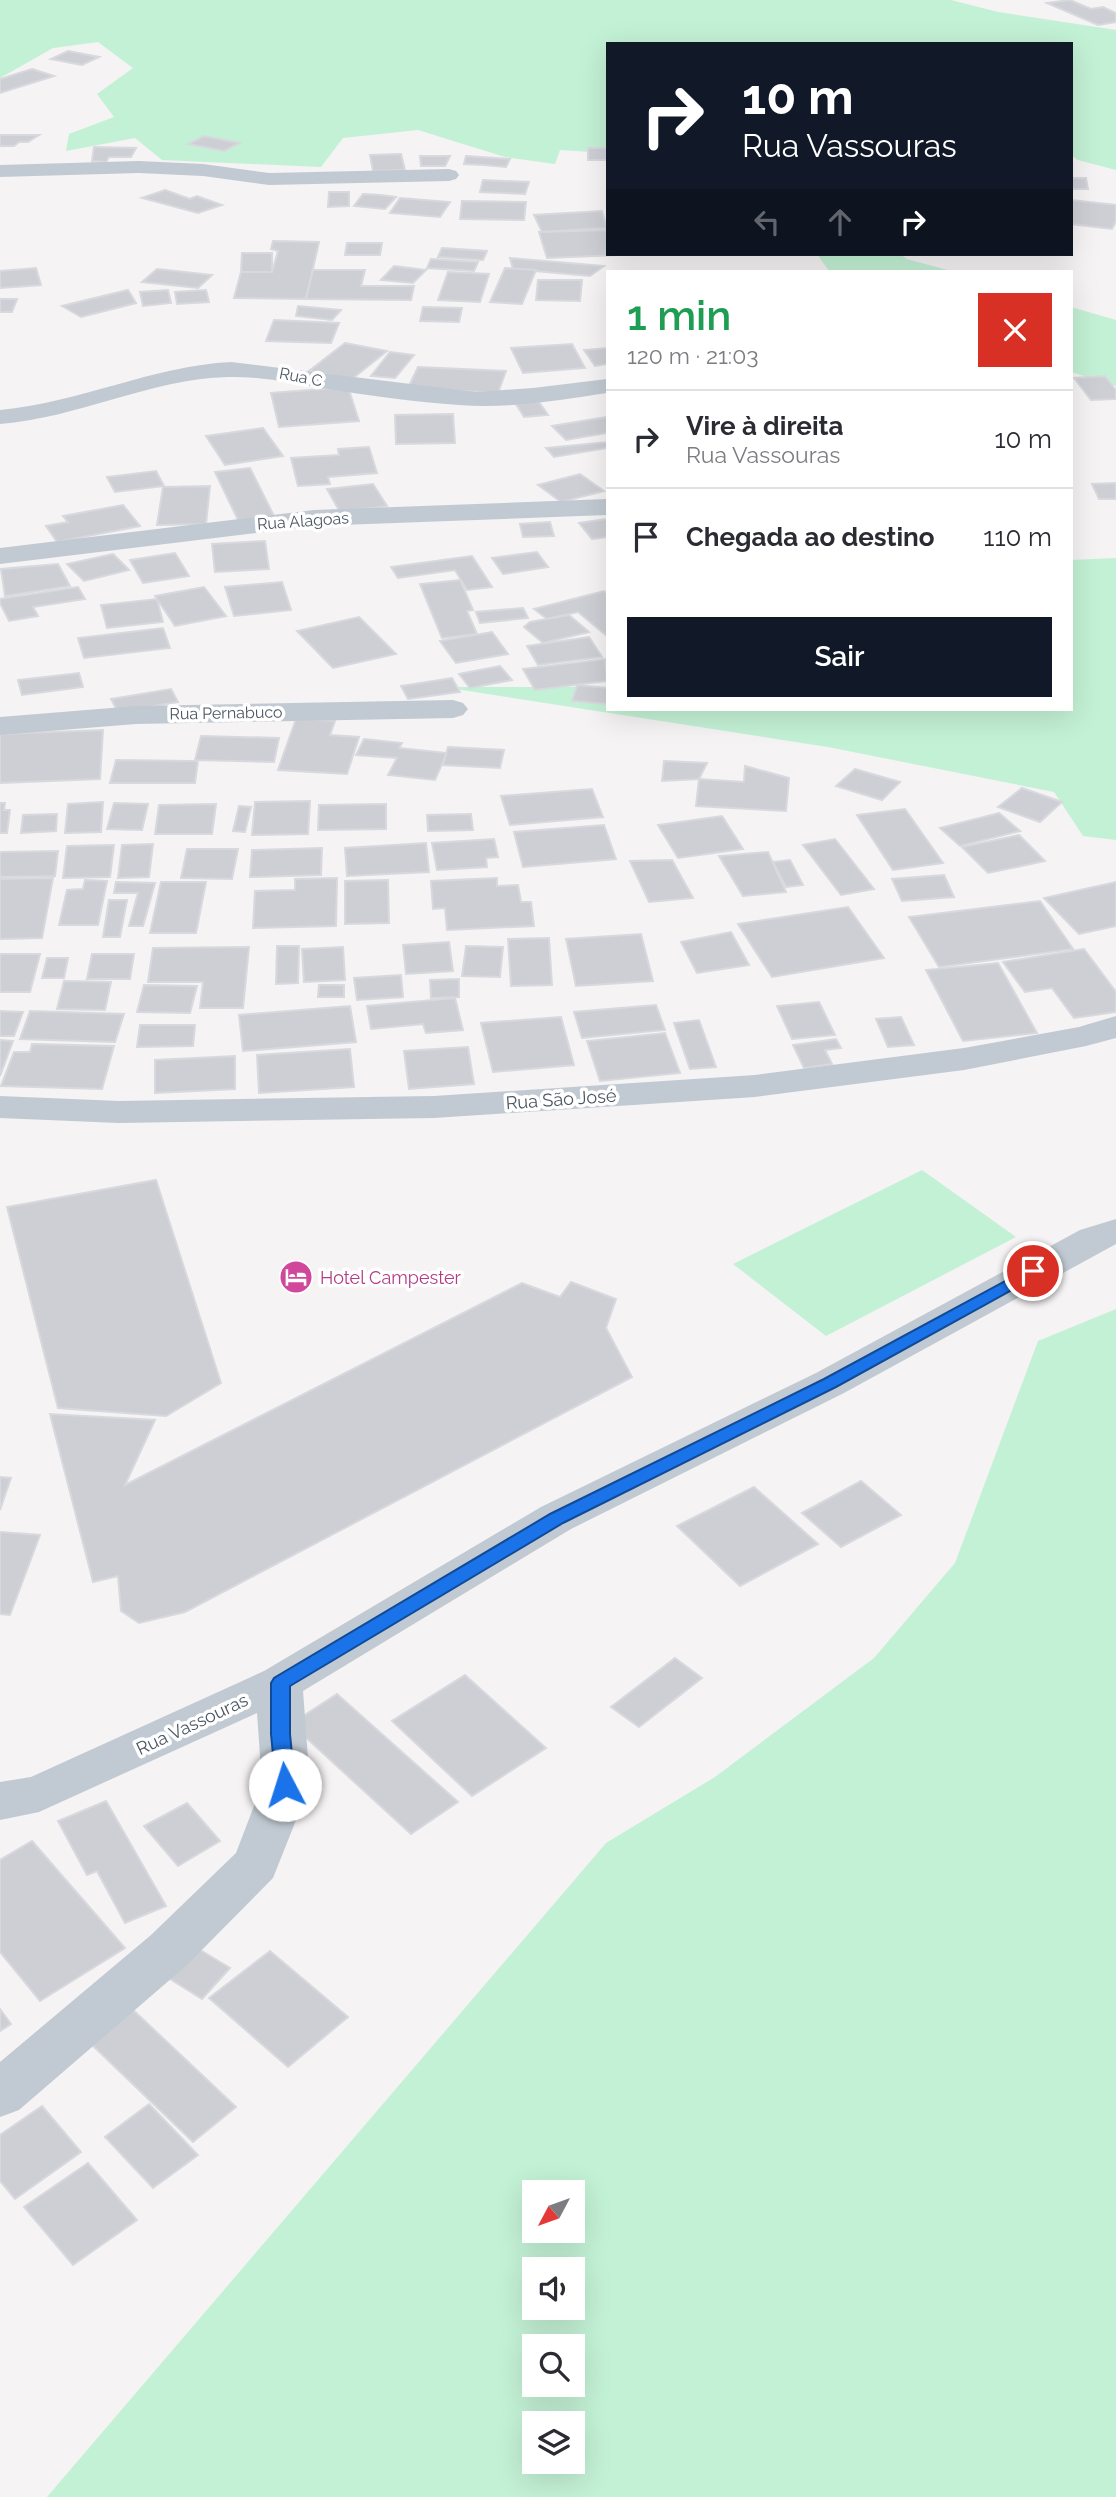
<!DOCTYPE html>
<html lang="pt">
<meta charset="utf-8">
<style>
:root{--surface:#fff;--page:#f2f2f3;--text:#2b2b33;--muted:#7c7c81;--line:#e1e1e2;--accent:#111827}
body{margin:0;font-family:Raleway,sans-serif;background:var(--page);color:var(--text);height:100vh;display:flex;flex-direction:column;font-size:26px;white-space:nowrap}
*{box-sizing:border-box;margin:0}
p{font-size:23px;color:var(--muted)}
.icon{flex:none;width:38px;height:38px;fill:none;stroke:currentColor;stroke-width:2;stroke-linecap:round;stroke-linejoin:round}
.map{position:relative;flex:1;overflow:hidden}
.details{position:absolute;left:606px;top:270px;width:467px;height:441px;display:flex;flex-direction:column;background:var(--surface);border-radius:0px;box-shadow:0 7px 28px #0002}
.details>*{flex:none}
.hud{position:absolute;left:606px;top:42px;width:467px;height:214px;border-radius:0px;box-shadow:0 7px 28px #0002;background:#111827;color:#fff;overflow:hidden}
.needle{width:46px;rotate:229deg}
.buttons{position:absolute;left:522px;top:2180px;display:grid;gap:14px}
.buttons a{display:grid;place-items:center;width:63px;height:63px;border-radius:0px;background:var(--surface);box-shadow:0 7px 28px #0002;font-size:35px}
.pin{position:absolute;display:grid;place-items:center;width:60px;height:60px;color:#fff;margin:-30px;border:4px solid #fff;border-radius:50%;box-shadow:0 2px 7px #0007}
.me{position:absolute;width:77px;margin:-38px;rotate:355deg;stroke-linejoin:round;filter:drop-shadow(0 0 5px #0008)}
.turn{display:flex;align-items:center;gap:24px;height:147px;padding:0 21px;font-size:32px}
.turn .icon{width:91px;height:91px;stroke-width:2.5}
.turn b{display:block;font-size:49px;line-height:60px}
.lanes{display:flex;align-items:center;height:66px;padding:0 21px;background:#0003;justify-content:center;gap:35px;direction:ltr}
.lanes .off{opacity:.35}
.round{display:grid;place-items:center;flex:none;width:74px;height:74px;border-radius:0px;background:var(--page)}
.headline{display:flex;align-items:center;justify-content:space-between;height:119px;padding:0 21px}
h1{font-size:42px;font-weight:600;line-height:52px;color:#1e9e55}
.primary-button{display:flex;gap:14px;margin-top:auto;padding:14px 21px}
.primary-button a{flex:1;height:80px;border-radius:0px;background:var(--accent);color:#fff;font-size:28px;font-weight:600;line-height:80px;text-align:center}
ul{padding:0;list-style:none}
li{display:flex;align-items:center;gap:21px;height:98px;padding:0 21px;border-top:2px solid var(--line)}
li div{flex:1}
li b{display:block;font-size:26px}
li em{font-style:normal}
.map>svg:first-child{display:block}
</style>
<div class="map">
<svg width="1116" height="2497" viewBox="0 0 1116 2497">
<rect width="100%" height="100%" fill="#f5f3f3"/>
<g fill="#c3f1d5" fill-rule="evenodd">
<path d="M0 0H951L998 12 1116 30V170L1078 160 1071 155V44H607V153L560 150 555 164 505 157 418 130 343 138 321 167 162 160 135 138 66 151 69 134 114 117 97 94 133 68 98 42 53 48 0 78Z"/>
<path d="M817 254H900L907 259 951 271H829Z"/>
<path d="M1071 307 1116 320V386L1071 372Z"/>
<path d="M1116 558V840L1083 836 1054 792 828 747 443 687H607V709H1071V560Z"/>
<path d="M922 1170 1016 1237 826 1336 733 1264Z"/>
<path d="M1116 1309V2497H47L606 1843 715 1777 874 1658 955 1563 1038 1341ZM534 2193H572V2231H534ZM534 2270H572V2308H534ZM534 2347H572V2385H534ZM534 2424H572V2462H534Z"/>
</g>
<g fill="#cdcfd5" stroke="#d7d9de" stroke-width="2">
<path d="M1070 0 1091 9 1103 7 1116 13V22L1098 25 1047 3Z"/>
<path d="M68 51 99 57 82 65 51 59Z"/>
<path d="M32 69 54 76 0 93V79Z"/>
<path d="M0 135H39L28 142H19L14 146H0Z"/>
<path d="M204 136 240 143 224 151 188 144Z"/>
<path d="M94 147 136 148 131 157H109L106 162 92 161Z"/>
<rect x="588" y="148" width="19" height="12"/>
<path d="M401 154 405 170 373 171 370 155Z"/>
<path d="M420 156H450L445 166H421Z"/>
<path d="M466 156 510 159 506 167 484 165 464 164Z"/>
<path d="M1071 178H1086L1088 189H1071Z"/>
<path d="M483 180 529 182 525 194 480 192Z"/>
<path d="M165 190 190 199 197 196 222 205 198 213 142 198Z"/>
<path d="M329 192H349V206L328 207Z"/>
<path d="M363 194 381 195 396 197 385 209 354 206Z"/>
<path d="M400 198 450 202 440 217 390 213Z"/>
<path d="M1071 200 1116 205V221L1112 229 1071 224Z"/>
<path d="M462 201 526 202 524 220 460 219Z"/>
<path d="M602 211 607 228 542 232 534 215Z"/>
<path d="M607 230V254L620 255 547 258 539 232Z"/>
<path d="M273 241 319 242 306 299 234 298 241 272H272L278 251 271 249Z"/>
<path d="M347 243H382L380 255H345Z"/>
<path d="M442 248 487 251 483 260 438 257Z"/>
<path d="M242 253H272V272H241Z"/>
<path d="M510 258 604 266 590 276 513 269Z"/>
<path d="M431 259 478 262 474 271 427 268Z"/>
<path d="M394 266 426 270 413 283 381 280Z"/>
<path d="M36 268 41 285 0 288V271Z"/>
<path d="M505 268 536 270 522 304 490 302Z"/>
<path d="M157 269 212 275 198 288 142 282Z"/>
<path d="M313 270H365L361 286H414L411 300 306 299Z"/>
<path d="M448 272 489 274 480 302 438 300Z"/>
<path d="M538 280H582L580 301 536 300Z"/>
<path d="M128 290 136 303 81 317 62 306Z"/>
<path d="M168 290 171 303 143 306 140 292Z"/>
<path d="M206 290 209 302 177 304 175 292Z"/>
<path d="M0 299H17L12 312H0Z"/>
<path d="M298 306 341 310 332 320 296 316Z"/>
<path d="M423 307 462 308 459 322 420 321Z"/>
<path d="M274 320 339 323 331 343 266 341Z"/>
<path d="M345 343 387 351 352 379 309 371Z"/>
<path d="M572 344 585 368 523 373 511 348Z"/>
<path d="M607 348V364L595 366 584 350Z"/>
<path d="M390 352 414 355 395 378 371 376Z"/>
<path d="M418 367 506 371 498 393 408 388Z"/>
<path d="M1105 376 1116 390V399L1091 400 1074 378Z"/>
<path d="M348 387 359 421 279 427 271 393Z"/>
<path d="M539 402 548 415 524 417 516 404Z"/>
<path d="M453 414 455 443 396 444 395 415Z"/>
<path d="M607 417V433L566 440 552 426Z"/>
<path d="M263 428 283 456 225 465 206 436Z"/>
<path d="M607 442V448L554 457 546 448Z"/>
<path d="M369 447 377 473 328 477 330 484 298 486 291 458 339 455 338 449Z"/>
<path d="M250 468 274 516 238 520 215 472Z"/>
<path d="M156 471 164 486 115 492 107 477Z"/>
<path d="M580 474 604 491 561 502 538 485Z"/>
<path d="M1116 483V499H1099L1092 484Z"/>
<path d="M373 484 387 506 340 512 327 489Z"/>
<path d="M210 486 206 524 157 525 163 487Z"/>
<path d="M123 505 140 526 57 542 46 526 68 522 63 516Z"/>
<path d="M607 519V537L592 539 579 523Z"/>
<path d="M550 522 554 536 523 537 520 524Z"/>
<path d="M265 541 269 569 215 572 212 544Z"/>
<path d="M537 552 548 567 503 574 492 558Z"/>
<path d="M175 553 189 576 143 583 130 560Z"/>
<path d="M113 554 129 570 84 581 67 564Z"/>
<path d="M472 556 492 587 467 590 455 570 398 578 391 567Z"/>
<path d="M58 564 70 586 5 596 1 569Z"/>
<path d="M460 580 473 610 467 611 477 634 442 638 420 584Z"/>
<path d="M282 582 291 610 234 616 225 587Z"/>
<path d="M78 587 85 599 33 607 38 616 9 621 0 603V599Z"/>
<path d="M204 587 226 616 175 626 155 596Z"/>
<path d="M604 591 607 594V636L578 612 547 619 534 609Z"/>
<path d="M157 599 163 622 107 628 101 605Z"/>
<path d="M523 608 528 618 480 623 476 612Z"/>
<path d="M569 615 589 632 543 643 524 627 530 622Z"/>
<path d="M359 617 396 654 333 668 297 631Z"/>
<path d="M163 628 170 648 84 658 78 638Z"/>
<path d="M492 632 508 654 456 663 440 641Z"/>
<path d="M589 637 602 657 538 665 527 646Z"/>
<path d="M605 659 607 681 535 690 523 669Z"/>
<path d="M500 666 512 680 470 688 459 674Z"/>
<path d="M79 673 83 687 22 695 18 680Z"/>
<path d="M452 678 460 692 408 699 401 686Z"/>
<path d="M577 685 607 688V704L572 701Z"/>
<path d="M171 689 178 702 118 712 111 699Z"/>
<path d="M296 719 335 721 330 735 359 737 347 774 278 770Z"/>
<path d="M103 730 100 779 0 783V734Z"/>
<path d="M201 736 279 738 274 762 195 760Z"/>
<path d="M364 739 402 743 399 748 447 753 435 780 388 775 397 758 356 755Z"/>
<path d="M448 747 504 750 500 768 443 765Z"/>
<path d="M116 760 192 761H198L195 783H110Z"/>
<path d="M664 761 707 763 699 779 662 781Z"/>
<path d="M745 766 789 778 786 811 696 806 699 779 744 782Z"/>
<path d="M855 769 900 782 882 800 836 786Z"/>
<path d="M1022 788 1062 802 1040 822 998 807Z"/>
<path d="M592 789 603 817 510 825 501 796Z"/>
<path d="M310 801 308 834 252 835 255 802Z"/>
<path d="M103 802 101 832 65 833 68 804Z"/>
<path d="M0 803H5L4 810H10L7 833H0Z"/>
<path d="M114 803 148 804 142 830 107 829Z"/>
<path d="M216 804 212 834H155L159 805Z"/>
<path d="M386 804V829L318 830 319 805Z"/>
<path d="M239 806 251 807 245 832 233 831Z"/>
<path d="M905 809 943 863 893 870 857 815Z"/>
<path d="M999 813 1020 831 960 846 940 828Z"/>
<path d="M57 814 56 831 21 833 23 815Z"/>
<path d="M471 814 473 830 428 831 427 815Z"/>
<path d="M722 816 743 849 678 858 658 825Z"/>
<path d="M604 825 616 859 523 867 514 832Z"/>
<path d="M1019 835 1045 861 988 873 962 847Z"/>
<path d="M494 839 498 857 486 858 487 867 437 870 432 843Z"/>
<path d="M835 839 874 889 841 895 803 845Z"/>
<path d="M426 843 429 872 347 876 345 848Z"/>
<path d="M153 844 149 877 118 878 122 845Z"/>
<path d="M114 845 110 877 63 878 67 846Z"/>
<path d="M322 848 321 875 250 877 252 850Z"/>
<path d="M187 849H238L232 879 181 878Z"/>
<path d="M58 851 55 876 0 877V852Z"/>
<path d="M768 852 786 892 743 896 719 856Z"/>
<path d="M672 860 693 898 649 902 630 861Z"/>
<path d="M790 860 803 885 786 887 773 862Z"/>
<path d="M944 875 954 897 902 901 892 879Z"/>
<path d="M53 878 42 938 0 939V879Z"/>
<path d="M337 878 336 926 253 928 255 891 295 890V879Z"/>
<path d="M497 878V886L518 885 521 902H531L534 926 447 930 445 908 433 909 431 881Z"/>
<path d="M85 880 107 881 98 925H59L67 890 83 889Z"/>
<path d="M388 880 389 923 345 924V881Z"/>
<path d="M116 882 155 883 143 926H129L138 893H114Z"/>
<path d="M161 882H206L196 933H150Z"/>
<path d="M1116 882V926L1079 934 1044 898Z"/>
<path d="M109 900H127L120 937H103Z"/>
<path d="M1040 901 1073 949 939 967 909 917Z"/>
<path d="M848 907 884 958 772 977 738 924Z"/>
<path d="M731 932 749 965 697 973 681 942Z"/>
<path d="M641 934 653 981 576 986 566 939Z"/>
<path d="M549 938 552 985 511 986 508 939Z"/>
<path d="M449 942 453 971 406 974 403 945Z"/>
<path d="M277 946H299L298 983 276 984Z"/>
<path d="M466 946 503 947 500 977 462 976Z"/>
<path d="M249 947 243 1008H200L203 982H148L153 948Z"/>
<path d="M343 947 345 980 304 982 302 949Z"/>
<path d="M1084 949 1116 992V1012L1074 1018 1052 988 1025 992 1003 962Z"/>
<path d="M0 954H40L30 992H0Z"/>
<path d="M92 954H134L130 979H87Z"/>
<path d="M47 958H68L64 978H42Z"/>
<path d="M998 963 1037 1033 963 1041 926 970Z"/>
<path d="M401 975 403 997 357 1000 354 978Z"/>
<path d="M459 979V997L431 998 430 980Z"/>
<path d="M64 981 111 982 105 1010 57 1009Z"/>
<path d="M144 985 197 986 190 1013 137 1012Z"/>
<path d="M319 985H344V997H318Z"/>
<path d="M455 998 463 1030 426 1033 423 1024 371 1029 367 1006Z"/>
<path d="M819 1002 835 1035 792 1039 777 1006Z"/>
<path d="M656 1005 665 1030 582 1038 574 1012Z"/>
<path d="M350 1006 356 1042 243 1051 239 1015Z"/>
<path d="M0 1011 23 1012 14 1036H0Z"/>
<path d="M30 1011 124 1014 115 1042 20 1039Z"/>
<path d="M561 1017 574 1065 493 1072 481 1023Z"/>
<path d="M901 1017 914 1045 888 1047 876 1019Z"/>
<path d="M699 1020 716 1067 690 1069 674 1023Z"/>
<path d="M140 1025H195L193 1046 137 1047Z"/>
<path d="M665 1033 680 1073 600 1081 587 1041Z"/>
<path d="M836 1039 841 1048 825 1050 832 1064 804 1068 793 1045Z"/>
<path d="M0 1040 13 1041 0 1076Z"/>
<path d="M32 1044 114 1046 102 1089 1 1086 14 1052H30Z"/>
<path d="M468 1047 474 1084 409 1089 404 1051Z"/>
<path d="M350 1049 354 1087 259 1093 257 1055Z"/>
<path d="M235 1056V1089L155 1093V1060Z"/>
<path d="M156 1180 221 1383 166 1416 58 1408 7 1207Z"/>
<path d="M571 1282 616 1299 606 1328 632 1377 185 1612 139 1623 121 1611 118 1576 93 1582 50 1414 155 1420 125 1485 522 1283 560 1297Z"/>
<path d="M0 1477 11 1478 0 1510Z"/>
<path d="M861 1481 901 1515 841 1547 802 1513Z"/>
<path d="M754 1487 818 1544 740 1586 677 1526Z"/>
<path d="M0 1532 40 1535 10 1615 0 1614Z"/>
<path d="M675 1658 702 1678 639 1727 611 1707Z"/>
<path d="M465 1675 546 1748 472 1796 392 1721Z"/>
<path d="M337 1694 458 1802 411 1834 291 1724Z"/>
<path d="M106 1801 166 1906 125 1923 97 1871 87 1875 58 1821Z"/>
<path d="M187 1803 220 1841 178 1866 144 1826Z"/>
<path d="M32 1841 125 1948 40 2001 0 1952V1860Z"/>
<path d="M197 1948 230 1968 202 1999 167 1977Z"/>
<path d="M270 1951 348 2017 288 2067 209 1998Z"/>
<path d="M131 2008 236 2107 193 2142 87 2040Z"/>
<path d="M0 2009 11 2024 0 2031Z"/>
<path d="M149 2104 198 2155 153 2188 105 2137Z"/>
<path d="M42 2106 81 2152 15 2199 0 2181V2135Z"/>
<path d="M88 2163 137 2220 73 2265 24 2207Z"/>
</g>
<g fill="none" stroke-linecap="round" stroke-linejoin="round">
<g fill="#c1cad2" fill-rule="evenodd">
<path d="M139 161 203 164 269 173 449 169 456 171 459 175 456 179 449 181 269 185 203 176 139 173 0 177V165Z"/>
<path d="M231 362 476 392 533 388 607 379V393C559 400 509 409 459 405 416 402 371 396 328 389 295 384 262 376 228 377 150 379 78 418 0 424V410C79 403 152 366 231 362Z"/>
<path d="M607 499V515L314 526 0 564V548L314 510Z"/>
<path d="M453 700 463 703 468 709 463 715 453 718 136 724 0 735V717L136 706Z"/>
<path d="M1116 1016V1038L1086 1046 964 1070 755 1097 434 1118 119 1123 0 1118V1096L119 1101 434 1096 755 1075 964 1048 1079 1027Z"/>
<path d="M1116 1219V1244L844 1393 571 1529 303 1691 310 1785 273 1878 187 1965 19 2110 0 2117V2062L151 1935 236 1853 262 1785 257 1713 39 1812 0 1820V1782L31 1777 264 1671 541 1507 816 1373 1080 1230Z"/>
</g>
</g>
<path fill="#1a73e8" stroke="#114b97" stroke-width="2" d="M1033 1266 1041 1271 1039 1275 836 1387 563 1523 290 1686V1734L295 1785 292 1790 285 1792 278 1790 276 1785 271 1734V1683L274 1678 550 1514 824 1379Z"/>
<defs>
<symbol id="hotel-disc" viewBox="-11 -11 22 22"><circle r="9.5" fill="#d1479c" stroke="#fff"/><path d="M-6-4.5h1.5V1H6V5H4.5V3h-9V5H-6ZM-4 0a1.8 1.8 0 1 1 3.6 0ZM.5 0V-2.5h3Q6-2.5 6 0Z" fill="#fff"/></symbol>
</defs>
<g fill-rule="evenodd">
<use href="#hotel-disc" x="277" y="1258" width="38" height="38"/>
</g>
<g text-anchor="middle" dominant-baseline="central" stroke-width="7" stroke-linejoin="round" paint-order="stroke">
<g font-size="16" fill="#4a5661" stroke="#fff">
<text transform="translate(301 377) rotate(11)">Rua C</text>
<text transform="translate(303 521) rotate(-4)">Rua Alagoas</text>
<text transform="translate(226 713) rotate(-1)">Rua Pernabuco</text>
</g>
<g font-size="18" fill="#4a5661" stroke="#fff">
<text transform="translate(561 1099) rotate(-4)">Rua São José</text>
<text transform="translate(192 1724) rotate(-25)">Rua Vassouras</text>
</g>
<g font-size="18" fill="#b23c85" stroke="#fff" text-anchor="start">
<text x="320" y="1277">Hotel Campester</text>
</g>
</g>
</svg>
<div class="buttons">
<a><svg class="needle" viewBox="-14 -14 28 28"><path d="M0-13l5 13h-10z" fill="#e53935"/><path d="M0 13l5-13h-10z" fill="#7c7c81"/></svg></a>
<a><svg class="icon" aria-label="sound" viewBox="0 0 24 24"><path d="M4 9h4l5-4v14l-5-4H4zM17 9q2 3 0 6"/></svg></a>
<a><svg class="icon" aria-label="search" viewBox="0 0 24 24"><circle cx="10" cy="10" r="6"/><path d="M15 15l6 6"/></svg></a>
<a><svg class="icon" aria-label="layers" viewBox="0 0 24 24"><path d="M12 4l9 5-9 5-9-5zM3 14l9 5 9-5"/></svg></a>
</div>
<div class="pin" style="left:1033px;top:1271px;background:#d93025"><svg class="icon" aria-label="arrive" viewBox="0 0 24 24"><path d="M6 21V4h12l-3 4 3 4H6"/></svg></div>
<svg class="me" style="left:285px;top:1785px" viewBox="-20 -20 40 40"><circle r="19" fill="#fff"/><path d="M0-13L10 11 0 6-10 11z" fill="#1a73e8"/></svg>
<div class="hud">
<div class="turn"><svg class="icon" aria-label="right" viewBox="0 0 24 24"><path d="M7 20v-9h11M14 6l5 5-5 5"/></svg><div><b>10 m</b>Rua Vassouras</div></div>
<div class="lanes"><svg class="icon off" aria-label="left" viewBox="0 0 24 24"><path d="M17 20v-9H6M10 6l-5 5 5 5"/></svg><svg class="icon off" aria-label="ahead" viewBox="0 0 24 24"><path d="M12 20V5M6 11l6-6 6 6"/></svg><svg class="icon" aria-label="right" viewBox="0 0 24 24"><path d="M7 20v-9h11M14 6l5 5-5 5"/></svg></div>
</div>
<section class="details">
<div class="headline"><div><h1>1 min</h1><p>120 m · 21:03</p></div><a class="round" style="background:#d93025;color:#fff"><svg class="icon" aria-label="close" viewBox="0 0 24 24"><path d="M6 6l12 12M18 6L6 18"/></svg></a></div>
<ul>
<li><svg class="icon" aria-label="right" viewBox="0 0 24 24"><path d="M7 20v-9h11M14 6l5 5-5 5"/></svg><div><b>Vire à direita</b><p>Rua Vassouras</p></div><em>10 m</em></li>
<li><svg class="icon" aria-label="arrive" viewBox="0 0 24 24"><path d="M6 21V4h12l-3 4 3 4H6"/></svg><div><b>Chegada ao destino</b></div><em>110 m</em></li>
</ul>
<div class="primary-button"><a>Sair</a></div>
</section>
</div>
